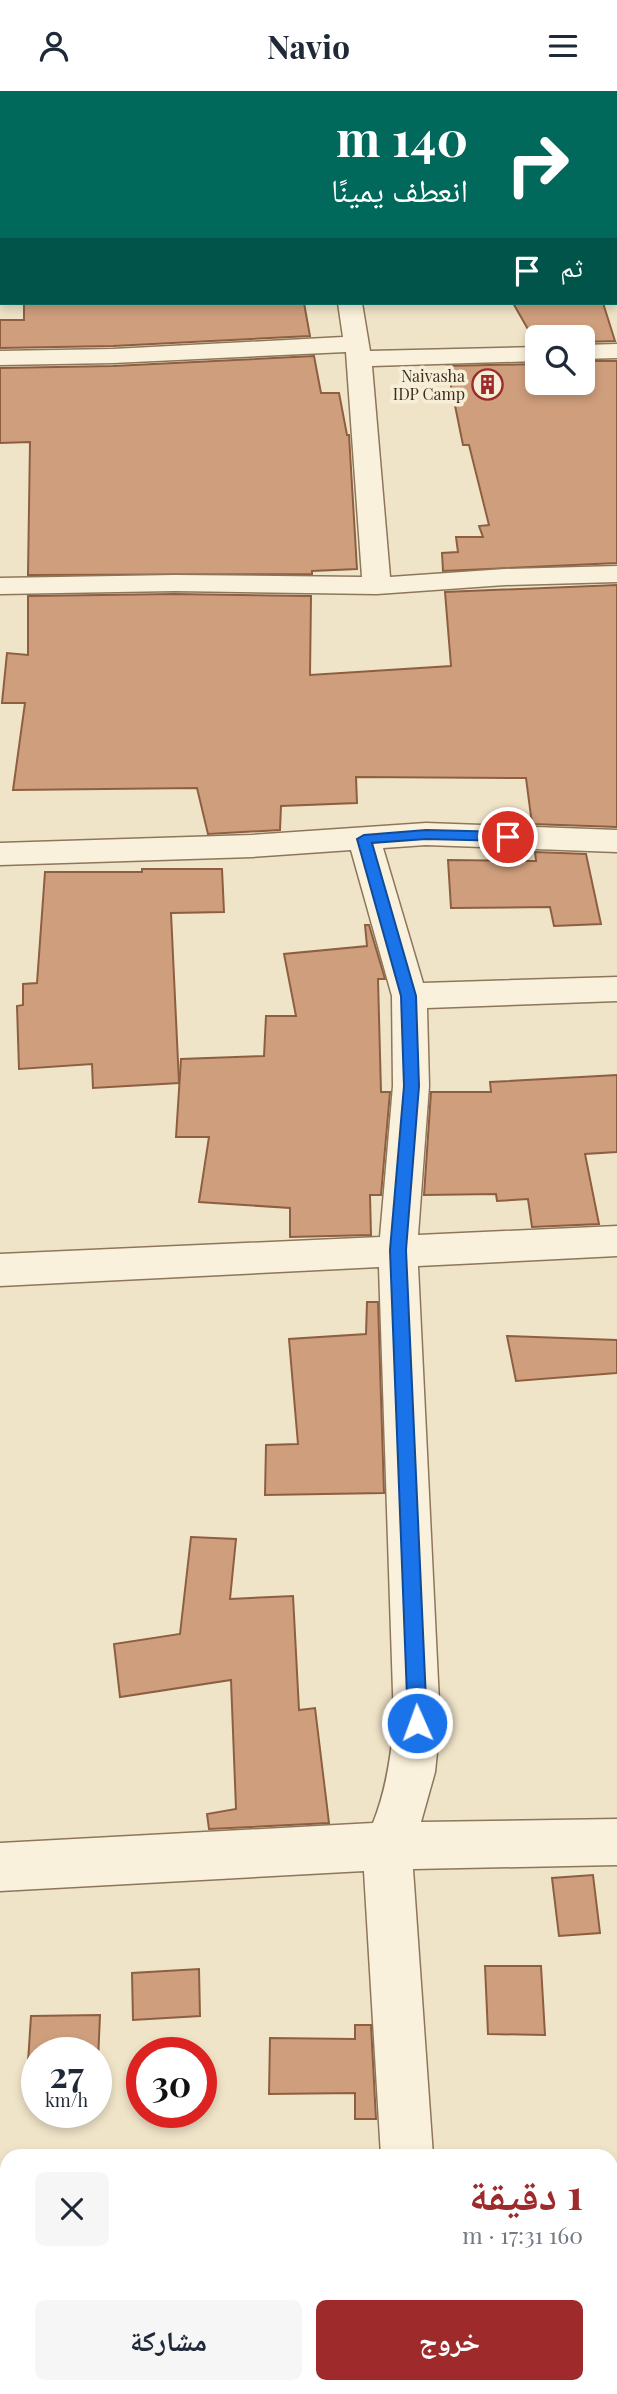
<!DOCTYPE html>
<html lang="ar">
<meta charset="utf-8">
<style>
:root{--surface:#fff;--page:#f6f6f7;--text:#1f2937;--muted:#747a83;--accent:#9e2a2b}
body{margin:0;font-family:"Playfair Display","Noto Naskh Arabic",serif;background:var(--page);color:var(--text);direction:rtl;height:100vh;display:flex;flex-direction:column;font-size:26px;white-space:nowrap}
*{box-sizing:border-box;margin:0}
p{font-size:23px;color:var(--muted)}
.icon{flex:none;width:38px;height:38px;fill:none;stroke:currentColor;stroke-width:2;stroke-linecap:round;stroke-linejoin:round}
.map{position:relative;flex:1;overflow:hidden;direction:ltr}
.side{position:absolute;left:0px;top:2058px;width:618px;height:245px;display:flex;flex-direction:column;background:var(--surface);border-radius:21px 21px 0 0;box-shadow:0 4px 10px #0003;direction:rtl}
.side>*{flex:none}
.hud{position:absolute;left:0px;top:0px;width:618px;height:214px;box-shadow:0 4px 10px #0003;direction:rtl;background:#00695c;color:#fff;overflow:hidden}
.controls{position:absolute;left:525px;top:234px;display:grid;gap:14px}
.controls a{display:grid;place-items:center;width:70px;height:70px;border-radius:10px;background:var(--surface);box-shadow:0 4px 10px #0003;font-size:35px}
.speed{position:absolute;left:21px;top:1946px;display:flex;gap:14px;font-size:35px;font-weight:700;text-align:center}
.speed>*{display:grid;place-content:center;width:91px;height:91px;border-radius:50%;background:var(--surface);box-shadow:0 4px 10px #0003;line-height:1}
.speed small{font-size:18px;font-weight:400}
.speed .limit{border:10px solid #d22;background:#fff;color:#111}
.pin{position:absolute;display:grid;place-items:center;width:60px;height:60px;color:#fff;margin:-30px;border:4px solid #fff;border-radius:50%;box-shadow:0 2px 7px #0007}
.me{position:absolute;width:77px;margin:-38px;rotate:358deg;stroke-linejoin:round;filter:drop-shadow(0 0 5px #0008)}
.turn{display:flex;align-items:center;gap:24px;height:147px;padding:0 35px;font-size:32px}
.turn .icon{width:91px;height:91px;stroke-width:2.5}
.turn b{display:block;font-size:49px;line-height:60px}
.then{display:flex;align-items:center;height:66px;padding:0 35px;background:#0003;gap:14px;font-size:26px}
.round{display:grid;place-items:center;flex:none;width:74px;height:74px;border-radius:10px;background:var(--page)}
.summary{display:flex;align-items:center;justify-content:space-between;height:119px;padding:0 35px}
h1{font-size:42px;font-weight:700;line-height:52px;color:var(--accent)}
.button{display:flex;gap:14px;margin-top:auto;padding:14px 35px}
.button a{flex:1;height:80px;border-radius:10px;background:var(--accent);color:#fff;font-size:28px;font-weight:700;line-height:80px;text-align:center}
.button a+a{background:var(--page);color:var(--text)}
header{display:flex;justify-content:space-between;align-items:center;height:91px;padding:0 35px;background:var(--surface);font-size:32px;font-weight:700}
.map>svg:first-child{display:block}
</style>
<header><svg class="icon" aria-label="menu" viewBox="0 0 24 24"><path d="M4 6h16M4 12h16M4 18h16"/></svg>Navio<svg class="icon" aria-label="person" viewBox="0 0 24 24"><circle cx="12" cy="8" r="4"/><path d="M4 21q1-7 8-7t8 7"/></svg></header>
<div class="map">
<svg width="617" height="2303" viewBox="0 0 617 2303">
<rect width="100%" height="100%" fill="#f0e4c8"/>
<g fill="#cf9f7d" stroke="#8d5f41" stroke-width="2">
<path d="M24 212H304L310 245 113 255 0 257V229H24Z"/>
<path d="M513 212H603L615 250 583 251V247H537V254Z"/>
<path d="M314 265 321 302H339L347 344H349L357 478 312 480V483L28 484 30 351 0 352V277L113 275Z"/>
<path d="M583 270H617V472L443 480 442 462 458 461 456 446H483L479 435 489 434 469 354H463L447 275 537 273V292H583Z"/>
<path d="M617 494V736L532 733 526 687 356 686 357 712 281 715 280 739 208 743 197 697 13 699 25 612H2L7 562 28 564V505L175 503 311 505 310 584 451 575 445 501Z"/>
<path d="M535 761 586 763 601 833 554 835 550 816 451 817 448 769 536 770Z"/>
<path d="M142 778H222L224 821 171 822 179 992 93 997 92 973 19 978 17 915 23 914V893L37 892 45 781H142Z"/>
<path d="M365 834H369L385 888H378L381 1001H390L381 1104H370L371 1144 290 1146V1117L199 1111 209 1046H176L181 968 264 965 266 925H296L284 863 367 855Z"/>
<path d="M617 984V1061L585 1063 599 1133 532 1136 528 1108 497 1110 496 1103 424 1104 431 1001H491L490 991Z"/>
<path d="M367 1211H378L384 1402 265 1404 266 1354 298 1353 289 1248 366 1243Z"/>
<path d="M507 1245 617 1249V1282L516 1290Z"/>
<path d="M191 1446 236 1448 230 1508 293 1505 299 1619 315 1617 329 1732 209 1738 207 1723 236 1718 231 1589 120 1606 114 1553 180 1543Z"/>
<path d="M593 1784 600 1842 559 1845 552 1787Z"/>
<path d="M485 1875H541L545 1944 488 1943Z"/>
<path d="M199 1878 200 1925 133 1929 132 1882Z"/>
<path d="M100 1924 98 1970 96 1962H37V1971H28L31 1925Z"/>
<path d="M355 1934H371L376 2028H355V2002L269 2003 270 1947 355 1948Z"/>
</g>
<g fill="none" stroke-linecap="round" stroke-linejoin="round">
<defs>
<g id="street">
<rect x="314" y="0" width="20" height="2"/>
<rect x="0" y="82" width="2" height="14"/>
<rect x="616" y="82" width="1" height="14"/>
<path d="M338 212H362L370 260 537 256V270L372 275 390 486 505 478 617 475V491L505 494 377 503 175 500 0 503V487L175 484 362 486 346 261 113 272 0 274V260L113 258 343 246Z"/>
<path d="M617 253V267L583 268V254Z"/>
<path d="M426 732 617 739V761L426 754 383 757 423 892 617 886V910L427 917 429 995 418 1144 617 1135V1165L418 1175 440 1632 435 1681 421 1731 617 1728V1774L413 1778 433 2065H381L364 1780 0 1800V1752L373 1732C386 1700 391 1666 394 1632L379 1176 0 1195V1163L380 1146 393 995 392 905 351 759 252 766 0 774V752L252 744Z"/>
<path d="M393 2296H449L450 2303H394Z"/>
</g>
</defs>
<use href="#street" stroke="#8d765c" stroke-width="3"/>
<use href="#street" fill="#faf1dc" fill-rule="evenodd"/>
</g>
<path fill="#1a73e8" stroke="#114b97" stroke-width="2" d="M426 739 508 741 515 746 508 750 426 748 372 752 416 905 419 995 406 1159 427 1632 424 1639 417 1641 411 1639 408 1632 390 1159 404 995 401 905 357 748 364 744Z"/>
<defs>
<symbol id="building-ring" viewBox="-11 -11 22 22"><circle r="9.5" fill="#f7eed8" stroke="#9e2a2b" stroke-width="1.5"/><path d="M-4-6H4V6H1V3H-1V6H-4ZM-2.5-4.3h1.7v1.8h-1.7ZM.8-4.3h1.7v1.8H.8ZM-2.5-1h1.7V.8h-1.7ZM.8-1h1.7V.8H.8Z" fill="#9e2a2b"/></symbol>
</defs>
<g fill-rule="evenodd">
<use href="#building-ring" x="470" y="276" width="35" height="35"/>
</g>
<g text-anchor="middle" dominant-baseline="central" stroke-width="7" stroke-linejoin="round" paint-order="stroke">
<g font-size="16" fill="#3d2e20" stroke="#f7eed8" text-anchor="end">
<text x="465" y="284">Naivasha<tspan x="465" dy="18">IDP Camp</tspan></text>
</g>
</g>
</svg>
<div class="controls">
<a><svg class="icon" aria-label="search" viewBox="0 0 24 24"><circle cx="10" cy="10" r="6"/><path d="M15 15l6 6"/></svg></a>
</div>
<div class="speed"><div>27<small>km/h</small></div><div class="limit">30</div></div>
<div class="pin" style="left:508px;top:746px;background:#d93025"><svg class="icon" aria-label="arrive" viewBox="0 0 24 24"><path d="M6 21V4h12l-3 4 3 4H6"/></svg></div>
<svg class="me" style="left:417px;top:1632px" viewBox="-20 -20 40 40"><circle r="17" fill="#1a73e8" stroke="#fff" stroke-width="3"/><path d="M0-11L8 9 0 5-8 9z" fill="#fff"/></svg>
<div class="hud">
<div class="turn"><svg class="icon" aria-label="right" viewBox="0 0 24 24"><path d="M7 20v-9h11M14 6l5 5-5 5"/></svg><div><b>140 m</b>انعطف يمينًا</div></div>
<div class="then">ثم<svg class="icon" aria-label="arrive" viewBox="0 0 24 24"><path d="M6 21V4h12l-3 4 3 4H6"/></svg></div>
</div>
<section class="side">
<div class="summary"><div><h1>1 دقيقة</h1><p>160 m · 17:31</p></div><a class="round"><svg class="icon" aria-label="close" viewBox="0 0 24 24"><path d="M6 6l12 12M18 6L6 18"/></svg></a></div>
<div class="button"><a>خروج</a><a>مشاركة</a></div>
</section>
</div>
